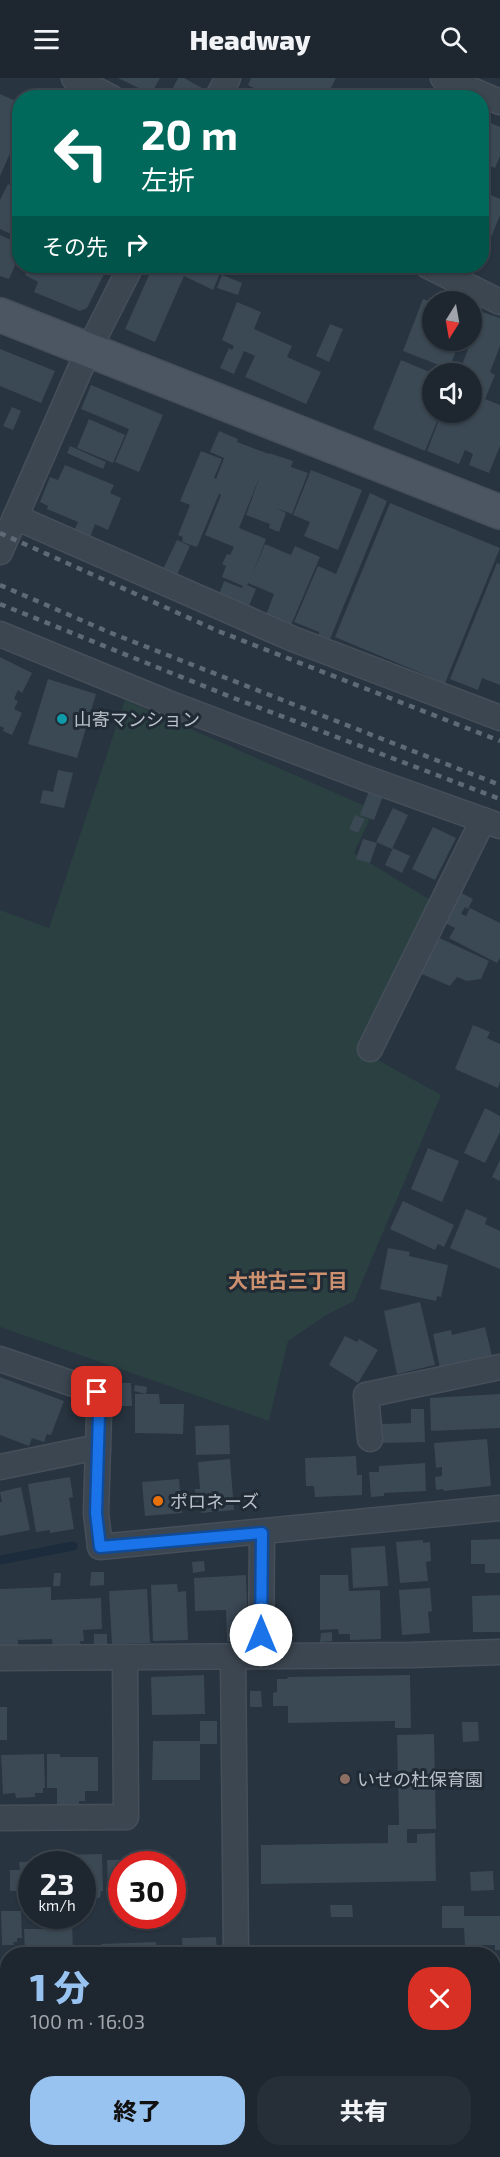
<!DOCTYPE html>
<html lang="ja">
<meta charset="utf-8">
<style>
:root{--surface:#1e2730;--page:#262f38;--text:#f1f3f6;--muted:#a1a5ab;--line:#3c444c;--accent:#98c2f0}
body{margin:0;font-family:"Exo 2","Noto Sans JP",sans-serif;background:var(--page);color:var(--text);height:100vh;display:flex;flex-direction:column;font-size:22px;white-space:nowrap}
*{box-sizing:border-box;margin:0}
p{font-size:20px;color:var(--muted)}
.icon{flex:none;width:33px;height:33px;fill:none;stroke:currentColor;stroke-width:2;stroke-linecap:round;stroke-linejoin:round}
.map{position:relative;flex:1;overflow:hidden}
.side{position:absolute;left:0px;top:1869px;width:501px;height:210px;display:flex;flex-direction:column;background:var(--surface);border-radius:24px 24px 0 0;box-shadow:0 2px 4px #0004,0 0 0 2px var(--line)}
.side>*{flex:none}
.top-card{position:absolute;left:12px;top:12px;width:477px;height:183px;border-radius:24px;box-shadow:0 2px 4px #0004,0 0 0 2px var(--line);background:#00695c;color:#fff;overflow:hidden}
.needle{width:39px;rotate:191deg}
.fabs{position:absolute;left:422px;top:213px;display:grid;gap:12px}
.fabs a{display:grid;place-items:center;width:60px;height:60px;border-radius:50%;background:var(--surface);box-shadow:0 2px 4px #0004,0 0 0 2px var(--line);font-size:30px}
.speed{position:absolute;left:18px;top:1773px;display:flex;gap:12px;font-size:30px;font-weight:700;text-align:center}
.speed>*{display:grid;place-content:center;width:78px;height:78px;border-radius:50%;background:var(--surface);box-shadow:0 2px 4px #0004,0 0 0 2px var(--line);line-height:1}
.speed small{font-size:15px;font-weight:400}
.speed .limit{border:9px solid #d22;background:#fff;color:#111}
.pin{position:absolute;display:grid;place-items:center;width:51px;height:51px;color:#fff;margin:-26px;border-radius:12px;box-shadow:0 3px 9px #0006}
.me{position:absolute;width:66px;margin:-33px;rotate:0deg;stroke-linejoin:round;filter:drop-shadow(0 0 4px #0008)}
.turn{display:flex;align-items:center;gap:21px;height:126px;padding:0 30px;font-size:27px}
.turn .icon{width:78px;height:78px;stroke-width:2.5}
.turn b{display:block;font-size:42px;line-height:51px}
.then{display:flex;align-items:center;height:57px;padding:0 30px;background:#0003;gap:12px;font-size:22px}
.round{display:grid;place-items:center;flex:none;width:63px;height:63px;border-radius:24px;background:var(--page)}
.overview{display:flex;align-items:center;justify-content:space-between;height:102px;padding:0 30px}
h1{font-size:36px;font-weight:800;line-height:45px;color:var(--accent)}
.cta{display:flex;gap:12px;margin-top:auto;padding:12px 30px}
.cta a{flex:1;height:69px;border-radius:24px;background:var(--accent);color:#111;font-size:24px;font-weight:800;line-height:69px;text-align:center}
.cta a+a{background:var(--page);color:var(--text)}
header{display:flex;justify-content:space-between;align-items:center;height:78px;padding:0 30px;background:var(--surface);font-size:27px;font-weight:800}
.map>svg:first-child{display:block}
</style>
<header><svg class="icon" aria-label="menu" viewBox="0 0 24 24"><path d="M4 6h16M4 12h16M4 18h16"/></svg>Headway<svg class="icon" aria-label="search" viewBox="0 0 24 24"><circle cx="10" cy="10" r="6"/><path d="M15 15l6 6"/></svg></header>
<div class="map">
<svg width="500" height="2079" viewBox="0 0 500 2079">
<rect width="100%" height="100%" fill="#283440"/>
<path fill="#2a4041" d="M125 622 374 732 354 775 435 825 362 973 441 1017 354 1223 328 1236 288 1263 269 1343 0 1249V832L49 850Z"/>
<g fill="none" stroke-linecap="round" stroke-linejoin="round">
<path stroke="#1c2c3d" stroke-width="9" d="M0 1482 73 1468"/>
</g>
<g fill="#3b4955">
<path d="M118 0H160L151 16Z"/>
<path d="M178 0H184L202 10 197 20H190L173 10Z"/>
<path d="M251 0H336L326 20H285L273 14 271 19 248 7Z"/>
<path d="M60 10 67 14 64 20 57 18Z"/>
<path d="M0 16 20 25V53L0 98Z"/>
<path d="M482 41 500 49V78L495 90 482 85Z"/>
<path d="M482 103 486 104 482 113 500 121V137L482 182Z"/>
<path d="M8 106 20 111V160L0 151V122Z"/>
<path d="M0 157 20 166V176L9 201 0 198Z"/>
<path d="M29 188H108L87 230 80 233 34 214 38 204 25 197Z"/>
<path d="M153 188H223L213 212 184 198 155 264 125 251Z"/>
<path d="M222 197 242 205 238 217 217 210Z"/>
<path d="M423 221 432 224V262H460L449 291 403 273Z"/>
<path d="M237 224 261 234 254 251 292 268 287 279 321 294 306 326 245 299 255 278 244 273 234 296 220 290 229 270 232 272 234 268 222 262Z"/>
<path d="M482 234 500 240V268L490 294 495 297 485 321 500 327V368L489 395 469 387 473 376 465 372 459 386 427 373 442 334H471V296H466L468 290 462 287Z"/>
<path d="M330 246 343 251 329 284 316 278Z"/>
<path d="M0 271 55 293 41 325 0 308Z"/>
<path d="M401 282 432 295V334H441L425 373 373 351Z"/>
<path d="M91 307 163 337 139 394 115 384 129 351 81 331Z"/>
<path d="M12 329 21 333 13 352 3 348Z"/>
<path d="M89 341 125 357 113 385 77 370Z"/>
<path d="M219 353 238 361 237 364 269 376V375L293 383 291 389 308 395 292 436 276 430 286 435 279 454 269 450 270 446 246 437 260 398 239 450 266 461 251 500 265 466 291 477 295 468 320 479 291 547 266 537 274 516 248 505 247 507 256 511 249 528 219 517 224 503 242 510 243 508 222 499 226 488 222 486 227 476 230 477 234 469 205 457 221 417 219 416 197 469 182 464 183 459 178 457 190 427 180 423 201 373 222 381 214 400 216 401 224 380 210 374Z"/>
<path d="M70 368 106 384 103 391 67 375Z"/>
<path d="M65 387 114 407 110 415 121 420 108 452 95 446 90 460 74 453 78 444 47 431 48 428 40 424 50 399 58 402Z"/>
<path d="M311 392 362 412 338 472 304 458 310 444 293 437Z"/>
<path d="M370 415 387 423 330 561 319 557V554L294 544 318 488 336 496Z"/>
<path d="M390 425 500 470 445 605 335 559Z"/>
<path d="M177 462 190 468 176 499 162 493Z"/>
<path d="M497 485 500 486V607L482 600 478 612 450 601Z"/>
<path d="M0 579 32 595 22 615 18 612 14 621 18 623 14 631 22 635 12 657 3 653 4 650 0 648Z"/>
<path d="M48 601 96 616 77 680 28 666Z"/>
<path d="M58 692 73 695 64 730 40 725 43 712 53 714Z"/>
<path d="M369 713 383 718 374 742 360 737Z"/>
<path d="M393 730 408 737 392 771 376 764Z"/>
<path d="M355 737 365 741 358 755 349 751Z"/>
<path d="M433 749 456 760 435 802 412 791Z"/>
<path d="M363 761 377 765 370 785 356 781Z"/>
<path d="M393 770 410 778 402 795 385 787Z"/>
<path d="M456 812 473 821 468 831 465 829 461 836 466 838 470 830 500 845V880L497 885 449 860 455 850 441 843Z"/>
<path d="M433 857 489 883 481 901 467 903 457 899 450 908 417 894Z"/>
<path d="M473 947 490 954 487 960 500 966V1004L498 1010 455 991Z"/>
<path d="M485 1030 500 1038V1054L485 1085 464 1075Z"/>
<path d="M428 1070 459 1083 442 1124 411 1111Z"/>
<path d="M500 1082V1103L492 1099Z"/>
<path d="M403 1123 454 1147 444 1169 438 1166 435 1172 390 1151Z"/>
<path d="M466 1131 487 1140 485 1146 500 1153V1191L450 1170Z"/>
<path d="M388 1170 410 1174 409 1178 448 1187 441 1219 437 1218 436 1223 380 1211Z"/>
<path d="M420 1224 435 1287 397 1296 384 1233Z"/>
<path d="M485 1249 492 1278 440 1290 433 1256 451 1252 452 1257Z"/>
<path d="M345 1258 357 1264 359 1261 378 1272 358 1305 329 1287Z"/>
<path d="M0 1299 64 1323 51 1357 47 1356 44 1364 32 1360 29 1368 0 1357Z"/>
<path d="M113 1305H131L132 1328H113Z"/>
<path d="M135 1307 147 1309 146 1316 134 1313Z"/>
<path d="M135 1316H159L160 1326H184L183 1356 135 1355Z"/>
<path d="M500 1316V1350L431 1353 430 1320Z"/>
<path d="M411 1331H424L425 1364 383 1365 382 1346 411 1345Z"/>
<path d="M229 1347 230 1376 196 1377 195 1348Z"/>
<path d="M487 1361 491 1408 444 1413 443 1411 436 1412 435 1399 442 1398V1389L436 1390 434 1365Z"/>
<path d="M356 1378 357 1397H362V1417L315 1419 314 1408H306L305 1380Z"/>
<path d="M230 1381 234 1432 201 1435 200 1423 196 1424 195 1411H200L198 1384Z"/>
<path d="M425 1385 426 1413 384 1415V1418L371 1419 369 1394H379V1388Z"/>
<path d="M70 1399 73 1419 69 1420 74 1451 50 1455V1452L36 1454 28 1406Z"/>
<path d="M179 1401 182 1435 145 1438 142 1404Z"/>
<path d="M21 1409 30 1452 0 1458V1424H2L0 1414Z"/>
<path d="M500 1461V1495H485V1486H471V1462Z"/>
<path d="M423 1462V1465L430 1464 431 1483 426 1484 428 1503 400 1505 396 1464Z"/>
<path d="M385 1468 388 1508 353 1510 351 1470Z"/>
<path d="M204 1483 205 1493 193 1495 192 1484Z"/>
<path d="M91 1494H104V1507L90 1508Z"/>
<path d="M54 1495H61L60 1508H53Z"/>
<path d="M246 1497 248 1555H242V1563L227 1564 226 1532 195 1533 194 1500Z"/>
<path d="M320 1497H348L349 1513 380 1512 381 1561 350 1562V1556H339L338 1551 320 1552Z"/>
<path d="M177 1506 178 1514 186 1513 188 1562 153 1563 151 1507Z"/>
<path d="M51 1509V1522L101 1520 102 1551 83 1552 84 1563H80L81 1569 53 1570 52 1561 18 1562V1569L0 1570V1511Z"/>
<path d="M430 1510 432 1533 428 1534 430 1555 402 1557 399 1512Z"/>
<path d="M147 1511 150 1565 112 1566 109 1513Z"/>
<path d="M500 1517V1554H473L472 1518Z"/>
<path d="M332 1554V1563L320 1564 321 1555Z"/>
<rect x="94" y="1556" width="13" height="12"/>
<path d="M204 1597 205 1636 152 1637 151 1599Z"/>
<path d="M410 1597 411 1650H395V1643L288 1645V1628H273V1615L277 1614V1601H287L288 1599Z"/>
<path d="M250 1613H261L262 1629H250Z"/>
<rect x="0" y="1629" width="7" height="33"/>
<path d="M200 1643H217V1666H200V1702H152L153 1663H200Z"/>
<path d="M462 1644H478L479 1663 463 1664Z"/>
<path d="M434 1656 436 1751H407V1765H417V1756L435 1755 436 1803 261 1806V1767L388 1765V1747H399L397 1657Z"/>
<path d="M44 1676 45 1710H43V1715H35V1719L16 1720 15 1715 3 1716 1 1677Z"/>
<path d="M47 1676H60V1679H98V1713H85V1723H79V1726L57 1727V1710H47Z"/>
<path d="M102 1776 103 1813H101L100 1820H82V1786H59L58 1777Z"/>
<path d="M151 1781V1786H122V1820H113V1810H108L107 1782Z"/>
<path d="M54 1783 55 1786H32V1820L19 1821 18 1813H10V1792H20L19 1784Z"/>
<path d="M493 1793 494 1812 471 1813 470 1794Z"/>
<path d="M330 1827H352L353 1839H331Z"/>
<path d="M442 1828H464V1838H500V1872H495V1867H482V1870L465 1869 464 1850H442Z"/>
<path d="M1 1833H21L22 1860H17V1864H13L14 1867H2Z"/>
<path d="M49 1838H72L73 1876H25L24 1851H49Z"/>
<path d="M216 1859 217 1876H183L182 1860Z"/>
<path d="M156 1864 157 1876H102L101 1866Z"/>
<path d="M354 1868V1876H324V1869Z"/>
<path d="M494 1890 500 1891V1916H494Z"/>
<path d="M494 1923H498V1933H500V1960H494Z"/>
<rect x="494" y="1968" width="6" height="38"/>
<rect x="494" y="2013" width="6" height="40"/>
</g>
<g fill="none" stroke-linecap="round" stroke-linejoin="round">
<defs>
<g id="street">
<path d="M74 0 112 20"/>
<path d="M443 0 500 24"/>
<path d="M217 20 228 0"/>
<path d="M428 188 500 224"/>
<path d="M15 439 293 561 500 640"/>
<path d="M0 474 88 273 131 188"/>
<path d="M0 556 166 624 360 698 500 748"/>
<path d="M370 971 483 742"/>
<path d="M0 1281 97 1314 99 1336 96 1435 100 1469 500 1430"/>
<path d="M370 1361 366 1317 500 1289"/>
<path d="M0 1389 98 1369"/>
<path d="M261 1578 262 1455"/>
<path d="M233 1579 236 1876"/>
<path d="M0 1580 411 1577 500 1574"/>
<path d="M0 1740 126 1739 125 1579"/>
<path d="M494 2067H500"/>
<path d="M3 2079 237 2072"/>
</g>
<path id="secondary" d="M0 237 500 434"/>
</defs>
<use href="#street" stroke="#464f59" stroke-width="27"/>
<use href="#secondary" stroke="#464f59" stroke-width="36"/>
<use href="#street" stroke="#3c4650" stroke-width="24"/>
<use href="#secondary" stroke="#4b5662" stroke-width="33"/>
<g stroke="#5f6a76" stroke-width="4.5" stroke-dasharray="6 6" stroke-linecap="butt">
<path d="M0 455 218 553 500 663"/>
<path d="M0 507 111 555 500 707"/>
<path d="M0 526 231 619 500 721"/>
</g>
</g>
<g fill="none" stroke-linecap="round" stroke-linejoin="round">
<defs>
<path id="route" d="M97 1314 99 1336 96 1435 100 1469 262 1455 261 1557"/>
</defs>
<use href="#route" stroke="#114b97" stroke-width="15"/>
<use href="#route" stroke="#1a73e8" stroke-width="10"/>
</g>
<circle fill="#0f9aa8" stroke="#212b35" stroke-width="2" cx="62" cy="641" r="6"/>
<circle fill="#e8710a" stroke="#212b35" stroke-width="2" cx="158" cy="1423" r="6"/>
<circle fill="#8d6e63" stroke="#212b35" stroke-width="2" cx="345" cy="1701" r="6"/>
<g text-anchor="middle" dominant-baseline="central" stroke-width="6" stroke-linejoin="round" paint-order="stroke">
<g font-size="18" fill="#b9c1ca" stroke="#212b35" text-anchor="start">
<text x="74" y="641">山寄マンション</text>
<text x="170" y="1423">ポロネーズ</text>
<text x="357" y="1701">いせの杜保育園</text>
</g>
<g font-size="20" font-weight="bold" fill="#ce9170" stroke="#212b35">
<text x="288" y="1202">大世古三丁目</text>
</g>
</g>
</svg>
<div class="fabs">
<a><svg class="needle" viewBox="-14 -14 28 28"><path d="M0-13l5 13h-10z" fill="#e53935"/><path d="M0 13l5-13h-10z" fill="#a1a5ab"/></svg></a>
<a><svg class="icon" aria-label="sound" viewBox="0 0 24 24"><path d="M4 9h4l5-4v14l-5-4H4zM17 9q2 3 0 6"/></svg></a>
</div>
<div class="speed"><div>23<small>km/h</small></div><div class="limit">30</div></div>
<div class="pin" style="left:97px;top:1314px;background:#d93025"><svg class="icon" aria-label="arrive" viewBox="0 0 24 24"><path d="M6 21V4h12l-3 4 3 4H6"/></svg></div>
<svg class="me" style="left:261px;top:1557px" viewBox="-20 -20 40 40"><circle r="19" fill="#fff"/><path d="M0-13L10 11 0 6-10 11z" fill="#1a73e8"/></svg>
<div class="top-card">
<div class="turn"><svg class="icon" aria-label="left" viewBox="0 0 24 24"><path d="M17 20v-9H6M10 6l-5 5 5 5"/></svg><div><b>20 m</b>左折</div></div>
<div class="then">その先<svg class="icon" aria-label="right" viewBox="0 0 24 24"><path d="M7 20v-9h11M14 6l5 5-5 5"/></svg></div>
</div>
<section class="side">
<div class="overview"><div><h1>1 分</h1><p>100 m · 16:03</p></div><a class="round" style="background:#d93025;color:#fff"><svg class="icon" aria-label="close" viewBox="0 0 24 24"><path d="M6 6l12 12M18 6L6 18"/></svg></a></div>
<div class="cta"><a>終了</a><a>共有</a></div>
</section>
</div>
